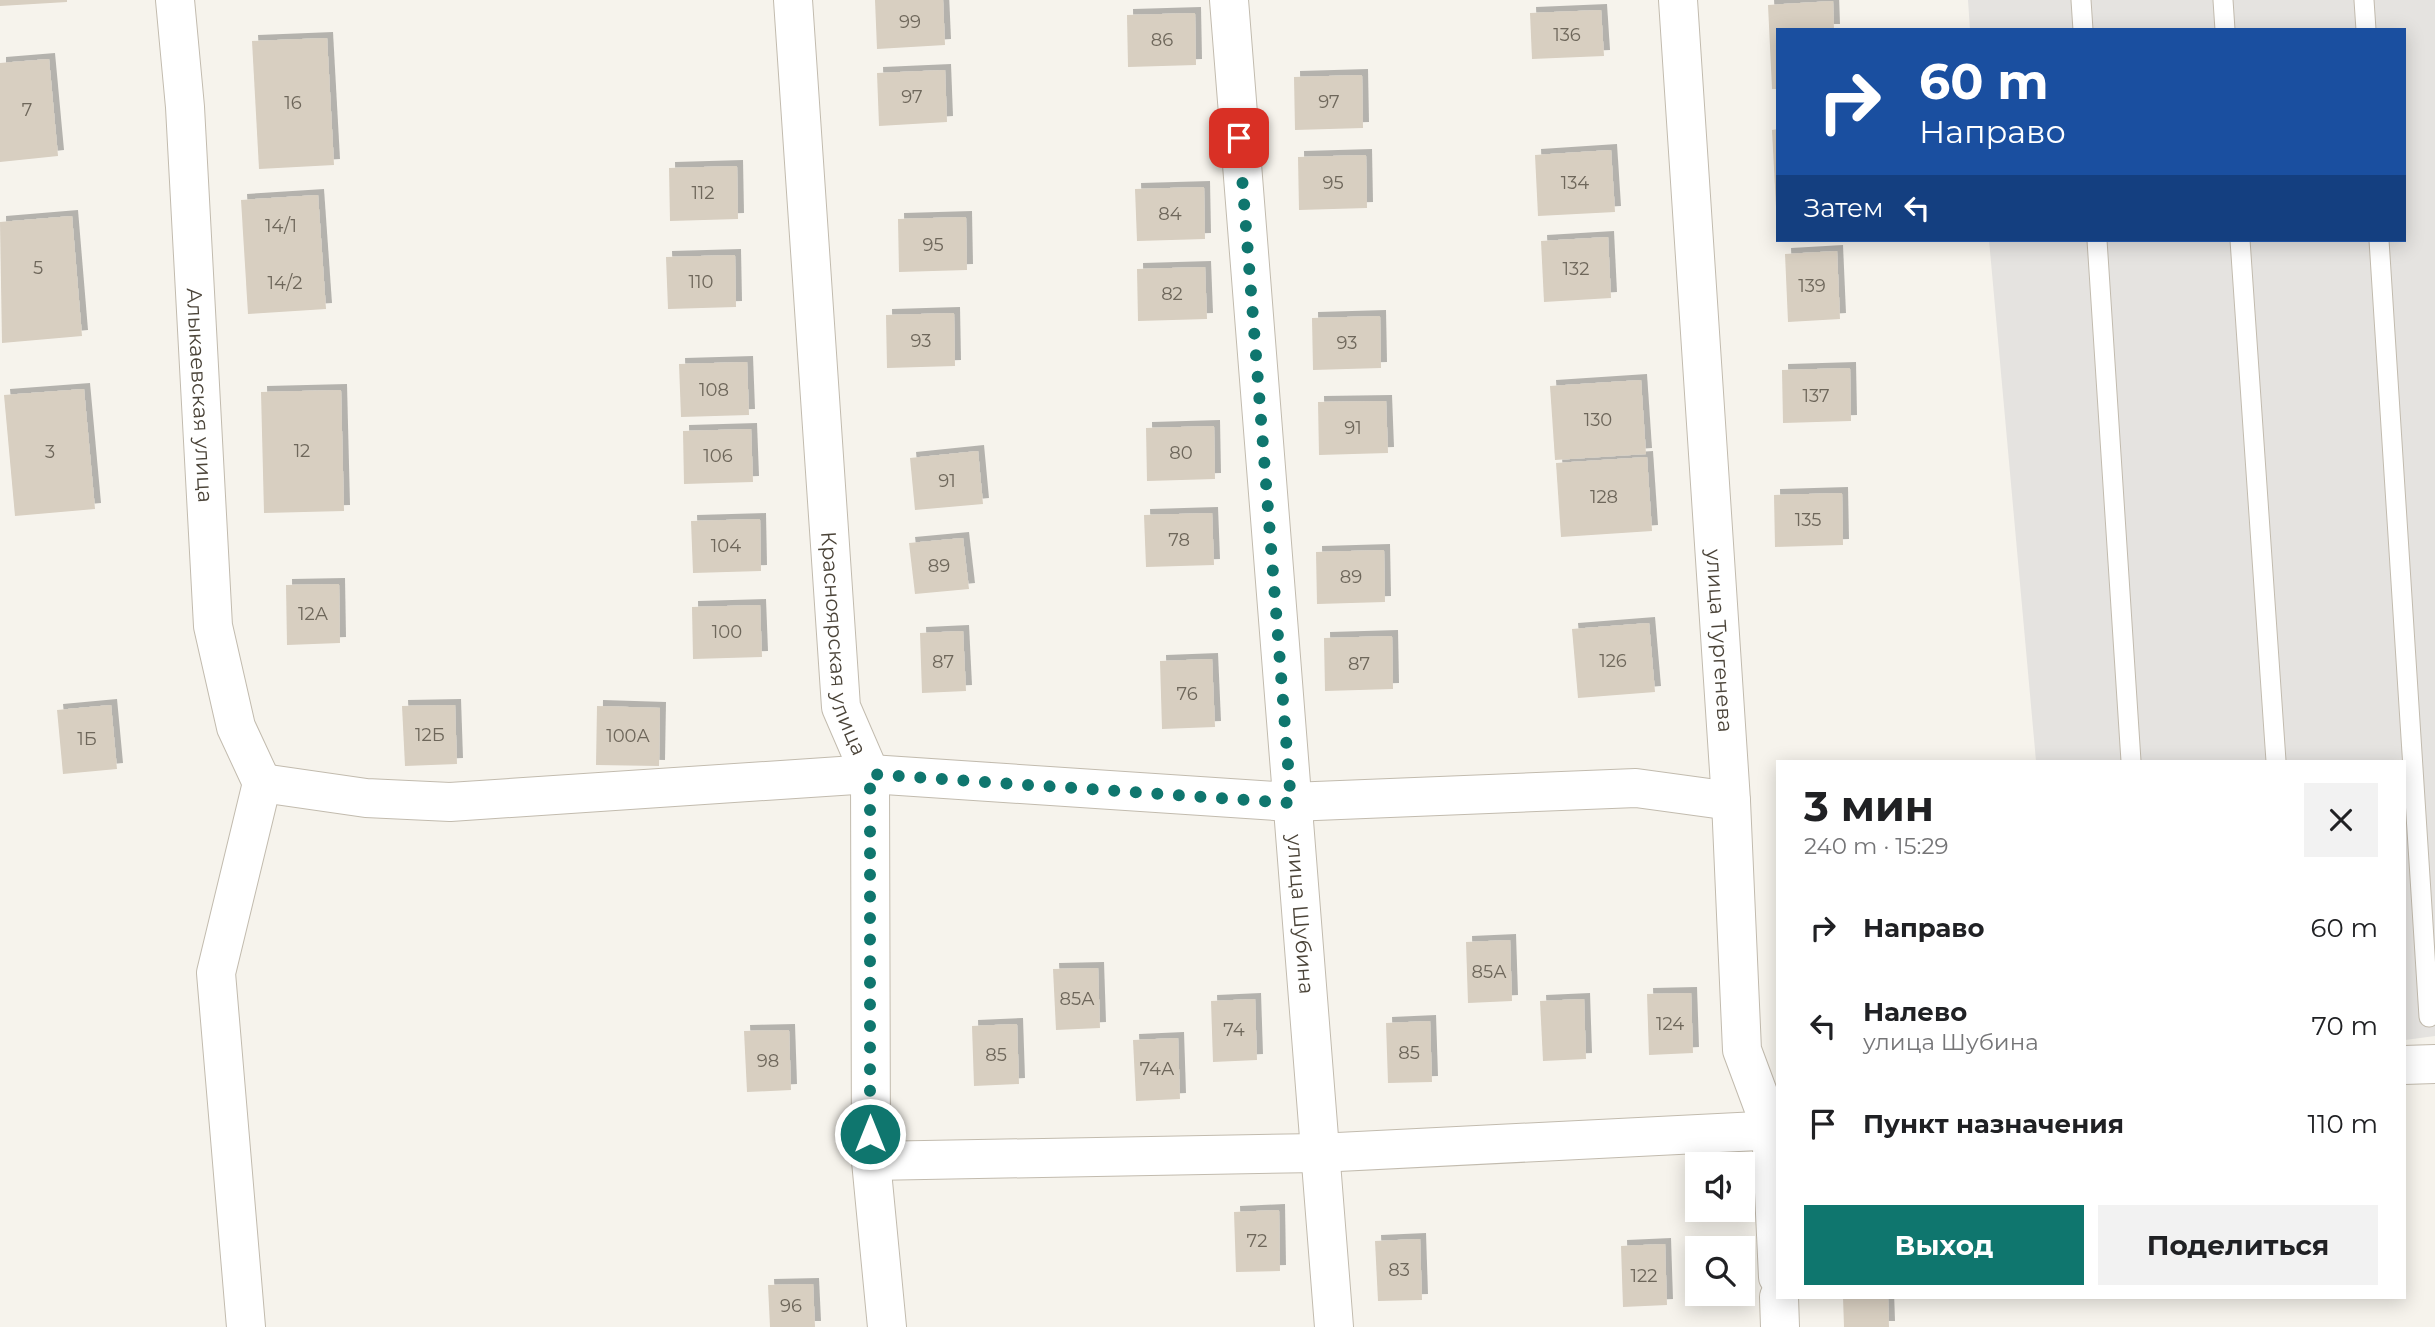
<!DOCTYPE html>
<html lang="ru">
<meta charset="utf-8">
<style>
:root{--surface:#fff;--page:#f2f2f2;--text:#202124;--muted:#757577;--accent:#0f766e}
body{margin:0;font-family:Montserrat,sans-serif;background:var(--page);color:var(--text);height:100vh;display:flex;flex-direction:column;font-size:26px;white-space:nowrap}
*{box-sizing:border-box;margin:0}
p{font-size:23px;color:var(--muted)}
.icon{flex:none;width:38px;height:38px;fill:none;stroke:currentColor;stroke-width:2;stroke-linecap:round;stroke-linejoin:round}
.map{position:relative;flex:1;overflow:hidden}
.drawer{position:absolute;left:1776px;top:760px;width:630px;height:539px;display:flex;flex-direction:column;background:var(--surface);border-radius:0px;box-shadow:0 4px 18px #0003}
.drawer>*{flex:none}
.banner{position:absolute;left:1776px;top:28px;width:630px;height:214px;border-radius:0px;box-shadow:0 4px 18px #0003;background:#1a4fa0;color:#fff;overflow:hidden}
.controls{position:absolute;left:1685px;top:1152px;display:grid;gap:14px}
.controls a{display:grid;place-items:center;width:70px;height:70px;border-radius:0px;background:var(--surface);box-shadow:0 4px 18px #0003;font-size:35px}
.pin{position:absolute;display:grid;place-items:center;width:60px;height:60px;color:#fff;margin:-30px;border-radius:14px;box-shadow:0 4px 10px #0006}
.me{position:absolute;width:77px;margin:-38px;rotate:0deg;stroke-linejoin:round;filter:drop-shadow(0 0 5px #0008)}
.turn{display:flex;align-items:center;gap:24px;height:147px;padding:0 28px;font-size:32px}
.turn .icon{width:91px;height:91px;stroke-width:2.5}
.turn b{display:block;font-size:49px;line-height:60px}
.then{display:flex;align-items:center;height:66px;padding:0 28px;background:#0003;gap:14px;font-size:26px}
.round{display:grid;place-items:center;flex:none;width:74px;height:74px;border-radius:0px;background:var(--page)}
.overview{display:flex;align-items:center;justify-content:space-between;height:119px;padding:0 28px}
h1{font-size:42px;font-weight:700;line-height:52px}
.primary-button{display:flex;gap:14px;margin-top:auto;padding:14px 28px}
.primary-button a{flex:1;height:80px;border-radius:0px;background:var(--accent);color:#fff;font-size:28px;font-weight:700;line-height:80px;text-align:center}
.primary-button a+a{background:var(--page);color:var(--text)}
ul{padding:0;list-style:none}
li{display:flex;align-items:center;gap:21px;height:98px;padding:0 28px}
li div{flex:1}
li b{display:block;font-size:26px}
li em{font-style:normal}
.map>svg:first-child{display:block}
</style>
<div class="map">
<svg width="2435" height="1327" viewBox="0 0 2435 1327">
<defs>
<filter id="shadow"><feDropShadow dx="6" dy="-6" stdDeviation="0" flood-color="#0004"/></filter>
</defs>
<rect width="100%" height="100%" fill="#f6f3ec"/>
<path fill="#e5e3e0" d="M1968 0H2435V1036L2405 1040 2404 761H2036L1989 240H2404V30H1970Z"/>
<g fill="#d8cfc1" filter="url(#shadow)">
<path d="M0 0H67V2L0 6Z"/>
<path d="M875 0H943L945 45 877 49Z"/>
<path d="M1833 1 1834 30H1778V89H1772L1768 5Z"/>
<path d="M1601 10 1604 56 1532 59 1530 13Z"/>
<path d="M1195 13 1196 65 1128 67 1127 15Z"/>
<path d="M327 38 334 165 259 169 252 41Z"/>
<path d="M49 59 58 156 0 162V63Z"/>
<path d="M945 70 947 122 879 126 877 73Z"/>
<path d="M1362 75 1363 128 1295 130 1294 77Z"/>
<path d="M1778 129V207H1776L1772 130Z"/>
<path d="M1611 150 1615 212 1538 216 1535 155Z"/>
<path d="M1366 155 1367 208 1299 210 1298 157Z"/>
<path d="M737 166 738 219 670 221 669 168Z"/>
<path d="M1204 187 1205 239 1137 241 1135 189Z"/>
<path d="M318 195 326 309 248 314 241 200Z"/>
<path d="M72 216 82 336 2 343 0 222Z"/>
<path d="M966 217 967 270 899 272 898 219Z"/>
<path d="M1608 237 1611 298 1544 302 1541 241Z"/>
<path d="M1837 251 1840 319 1788 322 1785 254Z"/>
<path d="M735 255 736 307 668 309 666 257Z"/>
<path d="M1205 267 1207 319 1138 321 1137 269Z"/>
<path d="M954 313 955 366 887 368 886 315Z"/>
<path d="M1380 316 1381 368 1313 370 1312 318Z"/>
<path d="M747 362 749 415 681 417 679 364Z"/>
<path d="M1850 368 1851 421 1783 423 1782 370Z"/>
<path d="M1641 380 1646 454 1555 460 1550 386Z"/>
<path d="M84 389 95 509 15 516 4 395Z"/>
<path d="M341 390 344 511 264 513 261 392Z"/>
<path d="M1386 401 1388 453 1319 455 1318 402Z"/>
<path d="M1214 426 1215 479 1147 481 1146 428Z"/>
<path d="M751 429 753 482 684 484 683 431Z"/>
<path d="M978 451 983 504 915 510 910 458Z"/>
<path d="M1647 457 1652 531 1561 537 1556 463Z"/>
<path d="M1842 493 1843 545 1775 547 1774 495Z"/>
<path d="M1212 513 1214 565 1146 567 1144 515Z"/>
<path d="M760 519 761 571 693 573 691 521Z"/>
<path d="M963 538 969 589 915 594 909 543Z"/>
<path d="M1384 550 1385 602 1317 604 1316 552Z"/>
<path d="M339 584 340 643 287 645 286 585Z"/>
<path d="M760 605 762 657 693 659 692 607Z"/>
<path d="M1649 623 1655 692 1578 698 1572 629Z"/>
<path d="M963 631 966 691 922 693 920 633Z"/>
<path d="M1392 636 1393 689 1325 691 1324 638Z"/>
<path d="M1212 659 1215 727 1162 729 1160 661Z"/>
<path d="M111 705 117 769 63 774 57 710Z"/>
<path d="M455 705 457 764 405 766 402 706Z"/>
<path d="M597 706 660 708 659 766 596 765Z"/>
<path d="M1510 940 1512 1001 1468 1003 1466 942Z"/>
<path d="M1098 968 1100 1028 1056 1030 1053 969Z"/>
<path d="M1691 993 1693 1053 1649 1055 1647 994Z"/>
<path d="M1255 999 1257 1060 1213 1062 1211 1001Z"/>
<path d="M1584 999 1586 1059 1543 1061 1540 1001Z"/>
<path d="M1430 1021 1432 1082 1388 1083 1386 1023Z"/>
<path d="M1017 1024 1019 1084 974 1086 972 1026Z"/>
<path d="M789 1030 791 1090 747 1092 744 1031Z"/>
<path d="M1178 1038 1180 1099 1136 1101 1133 1040Z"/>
<path d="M1279 1210 1280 1271 1236 1272 1234 1212Z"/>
<path d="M1420 1239 1422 1300 1378 1301 1375 1241Z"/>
<path d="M1665 1244 1667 1305 1623 1307 1621 1246Z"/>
<path d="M813 1284 815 1327H770L768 1285Z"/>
<path d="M1843 1297H1888L1889 1327H1844Z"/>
</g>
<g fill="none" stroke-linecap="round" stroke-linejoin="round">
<defs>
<g id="service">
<path d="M2081 0 2083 30"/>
<path d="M2223 0 2225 30"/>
<path d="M2364 0 2366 30"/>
<path d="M2097 240 2131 761"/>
<path d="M2240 240 2276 761"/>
<path d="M2379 240 2429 1017"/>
</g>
<g id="minor">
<path id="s1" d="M175 0 185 107 213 626 236 727 262 783"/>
<path id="s2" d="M793 0 841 707 870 774 871 1161 887 1327"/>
<path id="s3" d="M1229 0 1334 1327"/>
<path id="s4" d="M1678 0 1731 801 1742 1050 1771 1128 1778 1277"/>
<path d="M262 783 366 798 450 802 870 774 1291 802 1636 788 1731 801"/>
<path d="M2404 1065 2435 1064"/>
<path d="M871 1161 1318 1153 1778 1130"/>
<path d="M1779 1297 1780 1327"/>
<path d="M246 1327 216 973 262 783"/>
</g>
</defs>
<use href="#service" stroke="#c2bbae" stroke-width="21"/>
<use href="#minor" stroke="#c2bbae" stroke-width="40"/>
<use href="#service" stroke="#fff" stroke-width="19"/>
<use href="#minor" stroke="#fff" stroke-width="38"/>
</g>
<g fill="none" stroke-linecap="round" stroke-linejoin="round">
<path stroke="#0f766e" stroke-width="12" stroke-dasharray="0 21.6" d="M870 1134V774L1291 803 1239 138"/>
</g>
<g text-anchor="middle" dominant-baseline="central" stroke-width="5" stroke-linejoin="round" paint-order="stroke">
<g font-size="18" fill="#6e675b">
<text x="910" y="22">99</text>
<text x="1567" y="35">136</text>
<text x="1162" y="40">86</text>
<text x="912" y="97">97</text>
<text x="1329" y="102">97</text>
<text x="293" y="103">16</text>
<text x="27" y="110">7</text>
<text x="1333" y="183">95</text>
<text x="1575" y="183">134</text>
<text x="703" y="193">112</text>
<text x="1170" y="214">84</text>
<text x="281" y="226">14/1</text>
<text x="933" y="245">95</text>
<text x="38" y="268">5</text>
<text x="1576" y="269">132</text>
<text x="701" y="282">110</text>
<text x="285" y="283">14/2</text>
<text x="1812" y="286">139</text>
<text x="1172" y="294">82</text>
<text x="921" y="341">93</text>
<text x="1347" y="343">93</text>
<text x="714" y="390">108</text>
<text x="1816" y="396">137</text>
<text x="1598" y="420">130</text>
<text x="1353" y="428">91</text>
<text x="302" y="451">12</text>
<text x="50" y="452">3</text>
<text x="1181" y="453">80</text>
<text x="718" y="456">106</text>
<text x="947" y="481">91</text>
<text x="1604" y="497">128</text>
<text x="1808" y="520">135</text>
<text x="1179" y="540">78</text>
<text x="726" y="546">104</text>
<text x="939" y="566">89</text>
<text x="1351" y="577">89</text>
<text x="313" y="614">12А</text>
<text x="727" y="632">100</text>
<text x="1613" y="661">126</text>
<text x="943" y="662">87</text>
<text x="1359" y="664">87</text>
<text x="1187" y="694">76</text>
<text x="430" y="735">12Б</text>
<text x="628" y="736">100А</text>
<text x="87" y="739">1Б</text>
<text x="1489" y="972">85А</text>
<text x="1077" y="999">85А</text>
<text x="1670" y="1024">124</text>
<text x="1234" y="1030">74</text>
<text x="1409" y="1053">85</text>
<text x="996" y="1055">85</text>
<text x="768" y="1061">98</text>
<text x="1157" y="1069">74А</text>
<text x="1257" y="1241">72</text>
<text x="1399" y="1270">83</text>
<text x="1644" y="1276">122</text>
<text x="791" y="1306">96</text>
</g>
<g font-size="21" fill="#4b4439" stroke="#fff">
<text stroke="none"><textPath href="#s1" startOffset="396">Алыкаевская улица</textPath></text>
<text stroke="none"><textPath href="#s4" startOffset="642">улица Тургенева</textPath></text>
<text stroke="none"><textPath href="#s2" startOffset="646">Красноярская улица</textPath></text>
<text stroke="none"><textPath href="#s3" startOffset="917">улица Шубина</textPath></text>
</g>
</g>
</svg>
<div class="controls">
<a><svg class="icon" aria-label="sound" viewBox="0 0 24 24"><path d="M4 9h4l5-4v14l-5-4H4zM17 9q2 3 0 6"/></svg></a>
<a><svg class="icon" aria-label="search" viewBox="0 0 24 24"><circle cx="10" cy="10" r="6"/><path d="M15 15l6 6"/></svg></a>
</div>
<div class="pin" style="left:1239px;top:138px;background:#d93025"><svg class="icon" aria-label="arrive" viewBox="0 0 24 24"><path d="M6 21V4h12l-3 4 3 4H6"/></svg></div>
<svg class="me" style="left:870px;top:1134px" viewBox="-20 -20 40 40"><circle r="17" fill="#0f766e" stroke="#fff" stroke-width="3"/><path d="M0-11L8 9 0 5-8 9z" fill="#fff"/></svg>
<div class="banner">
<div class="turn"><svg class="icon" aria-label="right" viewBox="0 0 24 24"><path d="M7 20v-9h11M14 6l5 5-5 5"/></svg><div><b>60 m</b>Направо</div></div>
<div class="then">Затем<svg class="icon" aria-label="left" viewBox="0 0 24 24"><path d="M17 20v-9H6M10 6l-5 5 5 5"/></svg></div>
</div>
<section class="drawer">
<div class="overview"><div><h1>3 мин</h1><p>240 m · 15:29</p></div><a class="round"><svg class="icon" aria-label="close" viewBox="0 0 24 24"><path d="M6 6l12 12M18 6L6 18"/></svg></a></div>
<ul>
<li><svg class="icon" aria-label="right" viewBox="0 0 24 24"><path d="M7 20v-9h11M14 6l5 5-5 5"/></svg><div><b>Направо</b></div><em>60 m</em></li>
<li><svg class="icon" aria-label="left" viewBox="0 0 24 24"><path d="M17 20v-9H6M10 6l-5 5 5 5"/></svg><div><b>Налево</b><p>улица Шубина</p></div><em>70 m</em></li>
<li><svg class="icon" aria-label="arrive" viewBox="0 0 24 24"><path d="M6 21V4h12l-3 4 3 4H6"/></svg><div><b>Пункт назначения</b></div><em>110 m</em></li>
</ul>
<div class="primary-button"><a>Выход</a><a>Поделиться</a></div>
</section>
</div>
